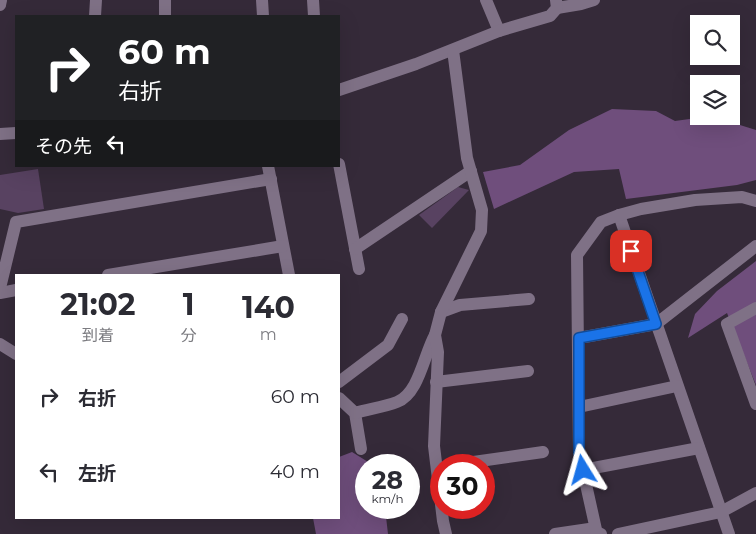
<!DOCTYPE html>
<html lang="ja">
<meta charset="utf-8">
<style>
:root{--surface:#fff;--page:#f2f2f3;--text:#2b2b33;--muted:#7c7c81}
body{margin:0;font-family:Montserrat,"Noto Sans JP",sans-serif;background:var(--page);color:var(--text);height:100vh;display:flex;flex-direction:column;font-size:19px;white-space:nowrap}
*{box-sizing:border-box;margin:0}
p{font-size:16px;color:var(--muted)}
.icon{flex:none;width:28px;height:28px;fill:none;stroke:currentColor;stroke-width:2;stroke-linecap:round;stroke-linejoin:round}
.map{position:relative;flex:1;overflow:hidden}
.panel{position:absolute;left:15px;top:274px;width:325px;height:245px;display:flex;flex-direction:column;background:var(--surface);border-radius:0px;box-shadow:0 5px 20px #0002}
.panel>*{flex:none}
.guide{position:absolute;left:15px;top:15px;width:325px;height:152px;border-radius:0px;box-shadow:0 5px 20px #0002;background:#202124;color:#fff;overflow:hidden}
.buttons{position:absolute;left:690px;top:15px;display:grid;gap:10px}
.buttons a{display:grid;place-items:center;width:50px;height:50px;border-radius:0px;background:var(--surface);box-shadow:0 5px 20px #0002;font-size:25px}
.speed{position:absolute;left:355px;top:454px;display:flex;gap:10px;font-size:25px;font-weight:700;text-align:center}
.speed>*{display:grid;place-content:center;width:65px;height:65px;border-radius:50%;background:var(--surface);box-shadow:0 5px 20px #0002;line-height:1}
.speed small{font-size:12px;font-weight:400}
.speed .limit{border:8px solid #d22;background:#fff;color:#111}
.pin{position:absolute;display:grid;place-items:center;width:42px;height:42px;color:#fff;margin:-21px;border-radius:10px;box-shadow:0 2px 8px #0006}
.me{position:absolute;width:55px;margin:-28px;rotate:352deg;stroke-linejoin:round;filter:drop-shadow(0 0 4px #0008)}
.turn{display:flex;align-items:center;gap:18px;height:105px;padding:0 20px;font-size:22px}
.turn .icon{width:65px;height:65px;stroke-width:2.5}
.turn b{display:block;font-size:35px;line-height:42px}
.then{display:flex;align-items:center;height:48px;padding:0 20px;background:#0003;gap:10px;font-size:19px}
.eta{display:flex;justify-content:space-evenly;align-items:center;height:85px;text-align:center}
.eta b{font-size:30px;font-weight:700;line-height:35px}
ul{padding:0;list-style:none}
li{display:flex;align-items:center;gap:15px;height:75px;padding:0 20px}
li div{flex:1}
li b{display:block;font-size:19px}
li em{font-style:normal}
.map>svg:first-child{display:block}
</style>
<div class="map">
<svg width="756" height="534" viewBox="0 0 756 534">
<rect width="100%" height="100%" fill="#352a39"/>
<g fill="#584261">
<path d="M38 169 44 209 18 213 0 209V175Z"/>
<path d="M458 187 469 190 432 228 419 215Z"/>
</g>
<g fill="#6f4e7c">
<path d="M612 109 656 111 675 121 711 116 756 130V180L737 185 626 199 619 169 574 172 494 209 483 172 520 165 569 130Z"/>
<path d="M756 261V385L727 313 688 338 695 314 717 291Z"/>
<path d="M352 452 373 465H366V508H385L388 534H316L313 518H339V457Z"/>
</g>
<g fill="none" stroke-linecap="round" stroke-linejoin="round">
<g stroke="#7f7186" stroke-width="12">
<path d="M165 0V16"/>
<path d="M262 0 263 16"/>
<path d="M313 0 314 16"/>
<path d="M486 0 499 31"/>
<path d="M0 5 1 0"/>
<path d="M557 8 581 4 594 0"/>
<path d="M95 16 96 0"/>
<path d="M339 90 416 64 499 31 550 16 557 8 556 0"/>
<path d="M0 134 16 133"/>
<path d="M339 164 359 269"/>
<path d="M268 166 289 275"/>
<path d="M619 215 729 534"/>
<path d="M355 249 471 171"/>
<path d="M108 275 283 246"/>
<path d="M0 288 16 222 271 179"/>
<path d="M0 293 16 290"/>
<path d="M756 308 727 324 756 404"/>
<path d="M441 312 460 305 529 299"/>
<path d="M579 338 656 324 756 246"/>
<path d="M0 344 16 354"/>
<path d="M339 382 388 345 402 319"/>
<path d="M436 382 528 371"/>
<path d="M339 398 355 413 361 449"/>
<path d="M579 407 677 386"/>
<path d="M355 413C369 409 384 407 397 402 419 394 424 354 435 335"/>
<path d="M452 465 543 452"/>
<path d="M583 470 699 448"/>
<path d="M446 534 443 521 434 446 438 352 435 335 441 312 481 231 482 210 467 158 453 50"/>
<path d="M555 534 589 529 601 534"/>
<path d="M597 534 579 453 577 255 601 222 619 215 641 209 695 200 742 197 756 201"/>
<path d="M618 534 721 512 756 493"/>
</g>
</g>
<g fill="none" stroke-linecap="round" stroke-linejoin="round">
<defs>
<path id="route" d="M583 470 579 452V338L656 324 631 251"/>
</defs>
<use href="#route" stroke="#114b97" stroke-width="12"/>
<use href="#route" stroke="#1a73e8" stroke-width="9"/>
</g>
</svg>
<div class="buttons">
<a><svg class="icon" aria-label="search" viewBox="0 0 24 24"><circle cx="10" cy="10" r="6"/><path d="M15 15l6 6"/></svg></a>
<a><svg class="icon" aria-label="layers" viewBox="0 0 24 24"><path d="M12 4l9 5-9 5-9-5zM3 14l9 5 9-5"/></svg></a>
</div>
<div class="speed"><div>28<small>km/h</small></div><div class="limit">30</div></div>
<div class="pin" style="left:631px;top:251px;background:#d93025"><svg class="icon" aria-label="arrive" viewBox="0 0 24 24"><path d="M6 21V4h12l-3 4 3 4H6"/></svg></div>
<svg class="me" style="left:583px;top:470px" viewBox="-20 -20 40 40"><path d="M0-17L14 15 0 8-14 15z" fill="#1a73e8" stroke="#fff" stroke-width="4"/></svg>
<div class="guide">
<div class="turn"><svg class="icon" aria-label="right" viewBox="0 0 24 24"><path d="M7 20v-9h11M14 6l5 5-5 5"/></svg><div><b>60 m</b>右折</div></div>
<div class="then">その先<svg class="icon" aria-label="left" viewBox="0 0 24 24"><path d="M17 20v-9H6M10 6l-5 5 5 5"/></svg></div>
</div>
<section class="panel">
<div class="eta">
<div><b>21:02</b><p>到着</p></div>
<div><b>1</b><p>分</p></div>
<div><b>140</b><p>m</p></div>
</div>
<ul>
<li><svg class="icon" aria-label="right" viewBox="0 0 24 24"><path d="M7 20v-9h11M14 6l5 5-5 5"/></svg><div><b>右折</b></div><em>60 m</em></li>
<li><svg class="icon" aria-label="left" viewBox="0 0 24 24"><path d="M17 20v-9H6M10 6l-5 5 5 5"/></svg><div><b>左折</b></div><em>40 m</em></li>
</ul>
</section>
</div>
